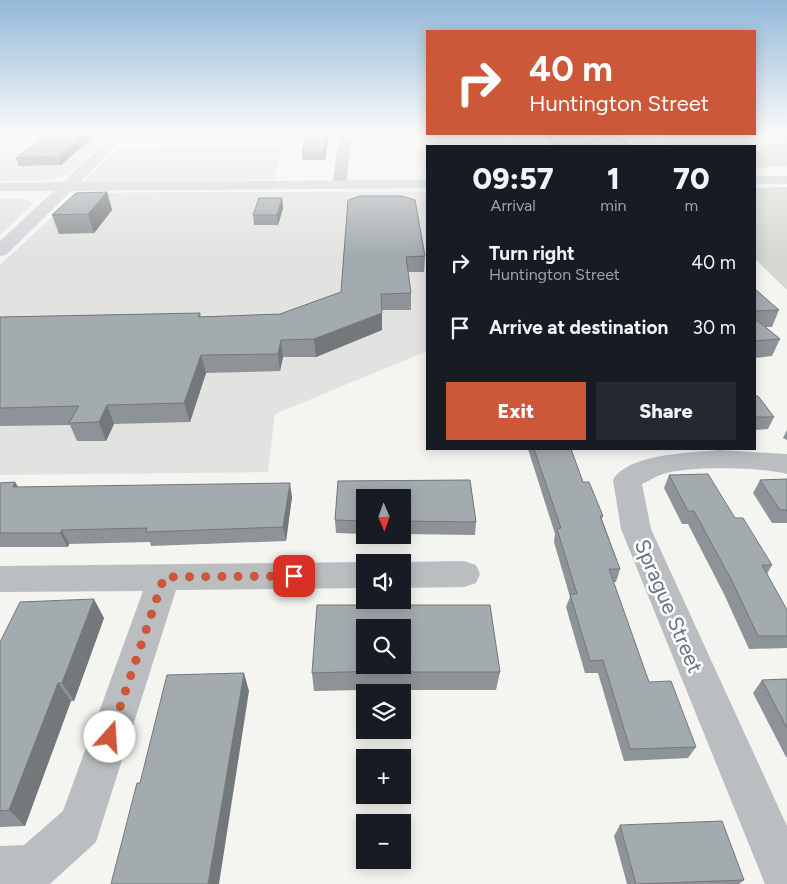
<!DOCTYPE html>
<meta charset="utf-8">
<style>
:root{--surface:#171b24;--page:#242831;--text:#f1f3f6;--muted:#9ea1a6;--accent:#cc5839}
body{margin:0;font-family:Figtree,sans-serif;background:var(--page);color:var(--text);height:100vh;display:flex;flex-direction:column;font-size:19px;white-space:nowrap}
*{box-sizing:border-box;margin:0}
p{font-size:16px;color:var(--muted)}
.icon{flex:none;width:28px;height:28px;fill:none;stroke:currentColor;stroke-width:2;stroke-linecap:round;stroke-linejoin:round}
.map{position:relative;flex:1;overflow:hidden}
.drawer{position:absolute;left:426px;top:145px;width:330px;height:305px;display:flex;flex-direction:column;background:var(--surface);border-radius:0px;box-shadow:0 2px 12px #0003}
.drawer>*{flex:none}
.top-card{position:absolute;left:426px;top:30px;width:330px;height:105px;border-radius:0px;box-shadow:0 2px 12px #0003;background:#cc5839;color:#fff;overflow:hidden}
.needle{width:32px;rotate:178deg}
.tools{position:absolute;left:356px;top:489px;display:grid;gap:10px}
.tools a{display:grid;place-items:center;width:55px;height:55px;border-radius:0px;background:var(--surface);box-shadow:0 2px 12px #0003;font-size:25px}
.pin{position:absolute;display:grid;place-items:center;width:42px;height:42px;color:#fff;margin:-21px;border-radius:10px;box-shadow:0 2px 8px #0006}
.me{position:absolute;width:55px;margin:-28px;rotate:19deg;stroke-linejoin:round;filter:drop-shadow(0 0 4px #0008)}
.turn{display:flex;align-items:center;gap:18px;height:105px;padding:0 20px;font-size:22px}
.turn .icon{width:65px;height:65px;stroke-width:2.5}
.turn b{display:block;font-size:35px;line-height:42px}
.eta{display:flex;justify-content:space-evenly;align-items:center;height:85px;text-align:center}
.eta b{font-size:30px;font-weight:800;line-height:35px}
.primary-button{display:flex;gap:10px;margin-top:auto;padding:10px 20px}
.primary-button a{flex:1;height:58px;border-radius:0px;background:var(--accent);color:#fff;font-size:20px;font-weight:800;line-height:58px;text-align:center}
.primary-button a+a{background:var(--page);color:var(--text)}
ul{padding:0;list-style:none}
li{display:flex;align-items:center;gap:15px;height:65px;padding:0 20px}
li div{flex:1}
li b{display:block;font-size:19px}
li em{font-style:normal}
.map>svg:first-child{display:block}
</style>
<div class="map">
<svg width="787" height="884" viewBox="0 0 787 884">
<rect width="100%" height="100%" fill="#f4f4f1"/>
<g fill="#e2e3e1">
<path d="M48 132H114L67 175 46 181H0V152L22 151Z"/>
<path d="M283 146 273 180 84 182 119 147Z"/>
<path d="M180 192H427V351L275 414 268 472 0 475V265L74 197 92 193Z"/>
<path d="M0 199H23L34 203 0 235Z"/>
</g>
<g fill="#d4d8d1">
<path d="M755 132H787V166L755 168V146H672L661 139 667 134H755Z"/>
<path d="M787 187V290L755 259V188Z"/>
</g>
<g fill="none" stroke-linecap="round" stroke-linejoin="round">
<path fill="#b5bfc3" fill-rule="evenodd" d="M776 132H779L787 137V139Z"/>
<g fill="#babec0" fill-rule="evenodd">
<path d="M340 132H352L346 185 339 189 332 185Z"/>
<path d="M573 134H585L596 146H584Z"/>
<path d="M719 450 787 454V474C760 467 690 466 663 474 656 476 649 481 642 484L651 529 787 826V884H765L621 529 613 480C629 453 691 453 719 450Z"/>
<path d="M464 561 476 565 480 574 476 583 464 587 402 588V562H400Z"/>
<path d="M365 562H367H365V588L176 590 96 842 50 884H0V846L24 845 63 811 143 591 0 592V566Z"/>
</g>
<g fill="#d2d5d9" fill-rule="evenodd">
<path d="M117 132H130L80 182 428 180V188L71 191 6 255 0 256V241L54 191H0V183L63 182Z"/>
<rect x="755" y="176" width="32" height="8"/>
</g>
</g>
<g fill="#8d9396">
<path d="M99 132 61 165 19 166 16 158Z"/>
<path d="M260 132H329L325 160H303L302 153 307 134H261Z"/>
<path d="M544 134H576L584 142H595L587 134H617L631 146H553Z"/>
<path d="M107 192 112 210 94 233 59 234 52 215Z"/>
<path d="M282 198 283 208 278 225H254L253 215Z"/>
<path d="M348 200 425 256 424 272H408L411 293V310H382V330L316 357H283L280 371 206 373 190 422 114 424 106 441H77L70 425 0 426V317L200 313 201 317 280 314 341 292Z"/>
<path d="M755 289 779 310 772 327H766L780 339 772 356 755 358Z"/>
<path d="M755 396 774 417 768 429 755 430Z"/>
<path d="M787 430V440L783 438Z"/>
<path d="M528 449H571L583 482 603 516 602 519 620 569 616 582H613L649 682 696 747 688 758 624 761 598 673H585L566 607 570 597 554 542 555 534Z"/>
<path d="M669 475 735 518 772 565 767 574 787 610V648L749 649 724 594 688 524H682L664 488Z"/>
<path d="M787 479V523H772L753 493 760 480Z"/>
<path d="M470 480 476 522 475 535 402 534V498H365V534L336 533 335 520 338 481Z"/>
<path d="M15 482 18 487 292 497 286 541 151 546 150 542 69 544 68 547H0V483Z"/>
<path d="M490 605 500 672 496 690H410V689L314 691 312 673Z"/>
<path d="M104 618 74 701H71L25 826 0 827V642Z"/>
<path d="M787 679V757H786L753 693 762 680Z"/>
<path d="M620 825 744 880 739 884H627L614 836Z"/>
</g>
<g fill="#73787a">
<path d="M88 132H99L61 165 59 157Z"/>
<path d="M327 132H329L325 160 324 152Z"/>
<path d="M107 192 112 210 94 233 88 214Z"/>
<path d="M282 198 283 208 278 225 277 215Z"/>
<path d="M382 313V330L316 357 314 339Z"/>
<path d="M281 340 283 357 280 371 278 354Z"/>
<path d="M201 355 206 373 190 422 184 403Z"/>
<path d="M107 405 114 424 106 441 99 422Z"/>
<path d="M15 482 23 496 13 487Z"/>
<path d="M290 483 292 497 286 541 283 527Z"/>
<path d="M62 530 69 544 68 547 60 533Z"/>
<path d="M94 599 104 618 74 701 62 683Z"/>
<path d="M244 673 249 691 219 884H208Z"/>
<path d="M58 683 71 701 25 826 9 810Z"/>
</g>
<g fill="#a4abaf" stroke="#73787a" fill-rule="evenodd">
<path d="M50 132H88L59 157 16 158Z"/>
<path d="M307 132H327L324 152 302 153Z"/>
<path d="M549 134H576L584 142H598V139L593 134H617L631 146H558Z"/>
<path d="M107 192 88 214 52 215 76 193Z"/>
<path d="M360 196H401L415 200 425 256 406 257 411 293 381 294 382 313 314 339 281 340 278 354 201 355 184 403 107 405 99 422 69 423 79 406 0 408V317L200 313 198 317 280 314 341 292 348 200Z"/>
<path d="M259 198H282L277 215H253Z"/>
<path d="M755 289 779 310 755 311Z"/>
<path d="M755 321H758L780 339 755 341Z"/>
<path d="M755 396H758L774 417H755Z"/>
<path d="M534 449H571L583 482H589L603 516H600L620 569H609L649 682 671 681 696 747 630 749 603 660 590 661 570 594H577L557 529 561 528Z"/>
<path d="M708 474 735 518H743L772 565H762L787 610V636H758L732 581 694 511H688L669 475Z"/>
<path d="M787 479V510H780L760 480Z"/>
<path d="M470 480 476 522 402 521V498H365V521L335 520 338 481Z"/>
<path d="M15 482 13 487 290 483 283 527 146 532 147 528 62 530 60 533H0V483Z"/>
<path d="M94 599 62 683H58L9 810 0 811V642L20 602Z"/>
<path d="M317 605H490L500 672H411V670L312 673ZM365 628H402V665H365Z"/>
<path d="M244 673 208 884H111L137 783H140L167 675Z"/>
<path d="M787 679V728L762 680Z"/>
<path d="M722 821 744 880 636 884 620 825Z"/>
</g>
<linearGradient id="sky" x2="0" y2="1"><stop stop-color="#93b8d9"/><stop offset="0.52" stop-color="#fafaf9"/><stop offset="1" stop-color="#fafaf9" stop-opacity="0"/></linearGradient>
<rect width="787" height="255" fill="url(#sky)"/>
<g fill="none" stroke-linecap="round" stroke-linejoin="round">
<path stroke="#cc5839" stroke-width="9" stroke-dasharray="0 16.2" d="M110 737 164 577 294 576"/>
</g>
<g text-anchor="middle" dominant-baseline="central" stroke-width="5" stroke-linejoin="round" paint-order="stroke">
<g font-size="21" fill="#67747e" stroke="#fff">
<text transform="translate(669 606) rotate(67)">Sprague Street</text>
</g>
</g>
</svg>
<div class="tools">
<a><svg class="needle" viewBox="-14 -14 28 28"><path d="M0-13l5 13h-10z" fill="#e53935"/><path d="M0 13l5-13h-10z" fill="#9ea1a6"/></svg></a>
<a><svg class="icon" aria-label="sound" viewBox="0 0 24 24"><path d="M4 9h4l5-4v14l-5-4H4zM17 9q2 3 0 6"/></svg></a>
<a><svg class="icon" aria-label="search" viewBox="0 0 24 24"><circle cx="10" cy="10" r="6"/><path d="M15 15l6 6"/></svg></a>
<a><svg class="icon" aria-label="layers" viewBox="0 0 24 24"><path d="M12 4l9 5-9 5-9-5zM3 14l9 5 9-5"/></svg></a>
<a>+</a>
<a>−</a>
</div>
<div class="pin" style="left:294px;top:576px;background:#d93025"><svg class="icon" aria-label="arrive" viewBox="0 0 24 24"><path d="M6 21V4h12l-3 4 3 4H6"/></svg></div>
<svg class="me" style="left:110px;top:737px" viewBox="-20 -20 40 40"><circle r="19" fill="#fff"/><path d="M0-13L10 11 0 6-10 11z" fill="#cc5839"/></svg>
<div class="top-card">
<div class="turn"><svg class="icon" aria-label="right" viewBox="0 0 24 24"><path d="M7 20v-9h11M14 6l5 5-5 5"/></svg><div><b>40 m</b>Huntington Street</div></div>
</div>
<section class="drawer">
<div class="eta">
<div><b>09:57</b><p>Arrival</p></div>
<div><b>1</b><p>min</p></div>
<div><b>70</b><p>m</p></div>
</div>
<ul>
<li><svg class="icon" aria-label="right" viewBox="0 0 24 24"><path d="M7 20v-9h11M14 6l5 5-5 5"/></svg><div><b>Turn right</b><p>Huntington Street</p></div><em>40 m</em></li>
<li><svg class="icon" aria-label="arrive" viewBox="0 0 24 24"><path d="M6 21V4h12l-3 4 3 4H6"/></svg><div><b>Arrive at destination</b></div><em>30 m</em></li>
</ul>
<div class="primary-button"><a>Exit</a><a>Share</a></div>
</section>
</div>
